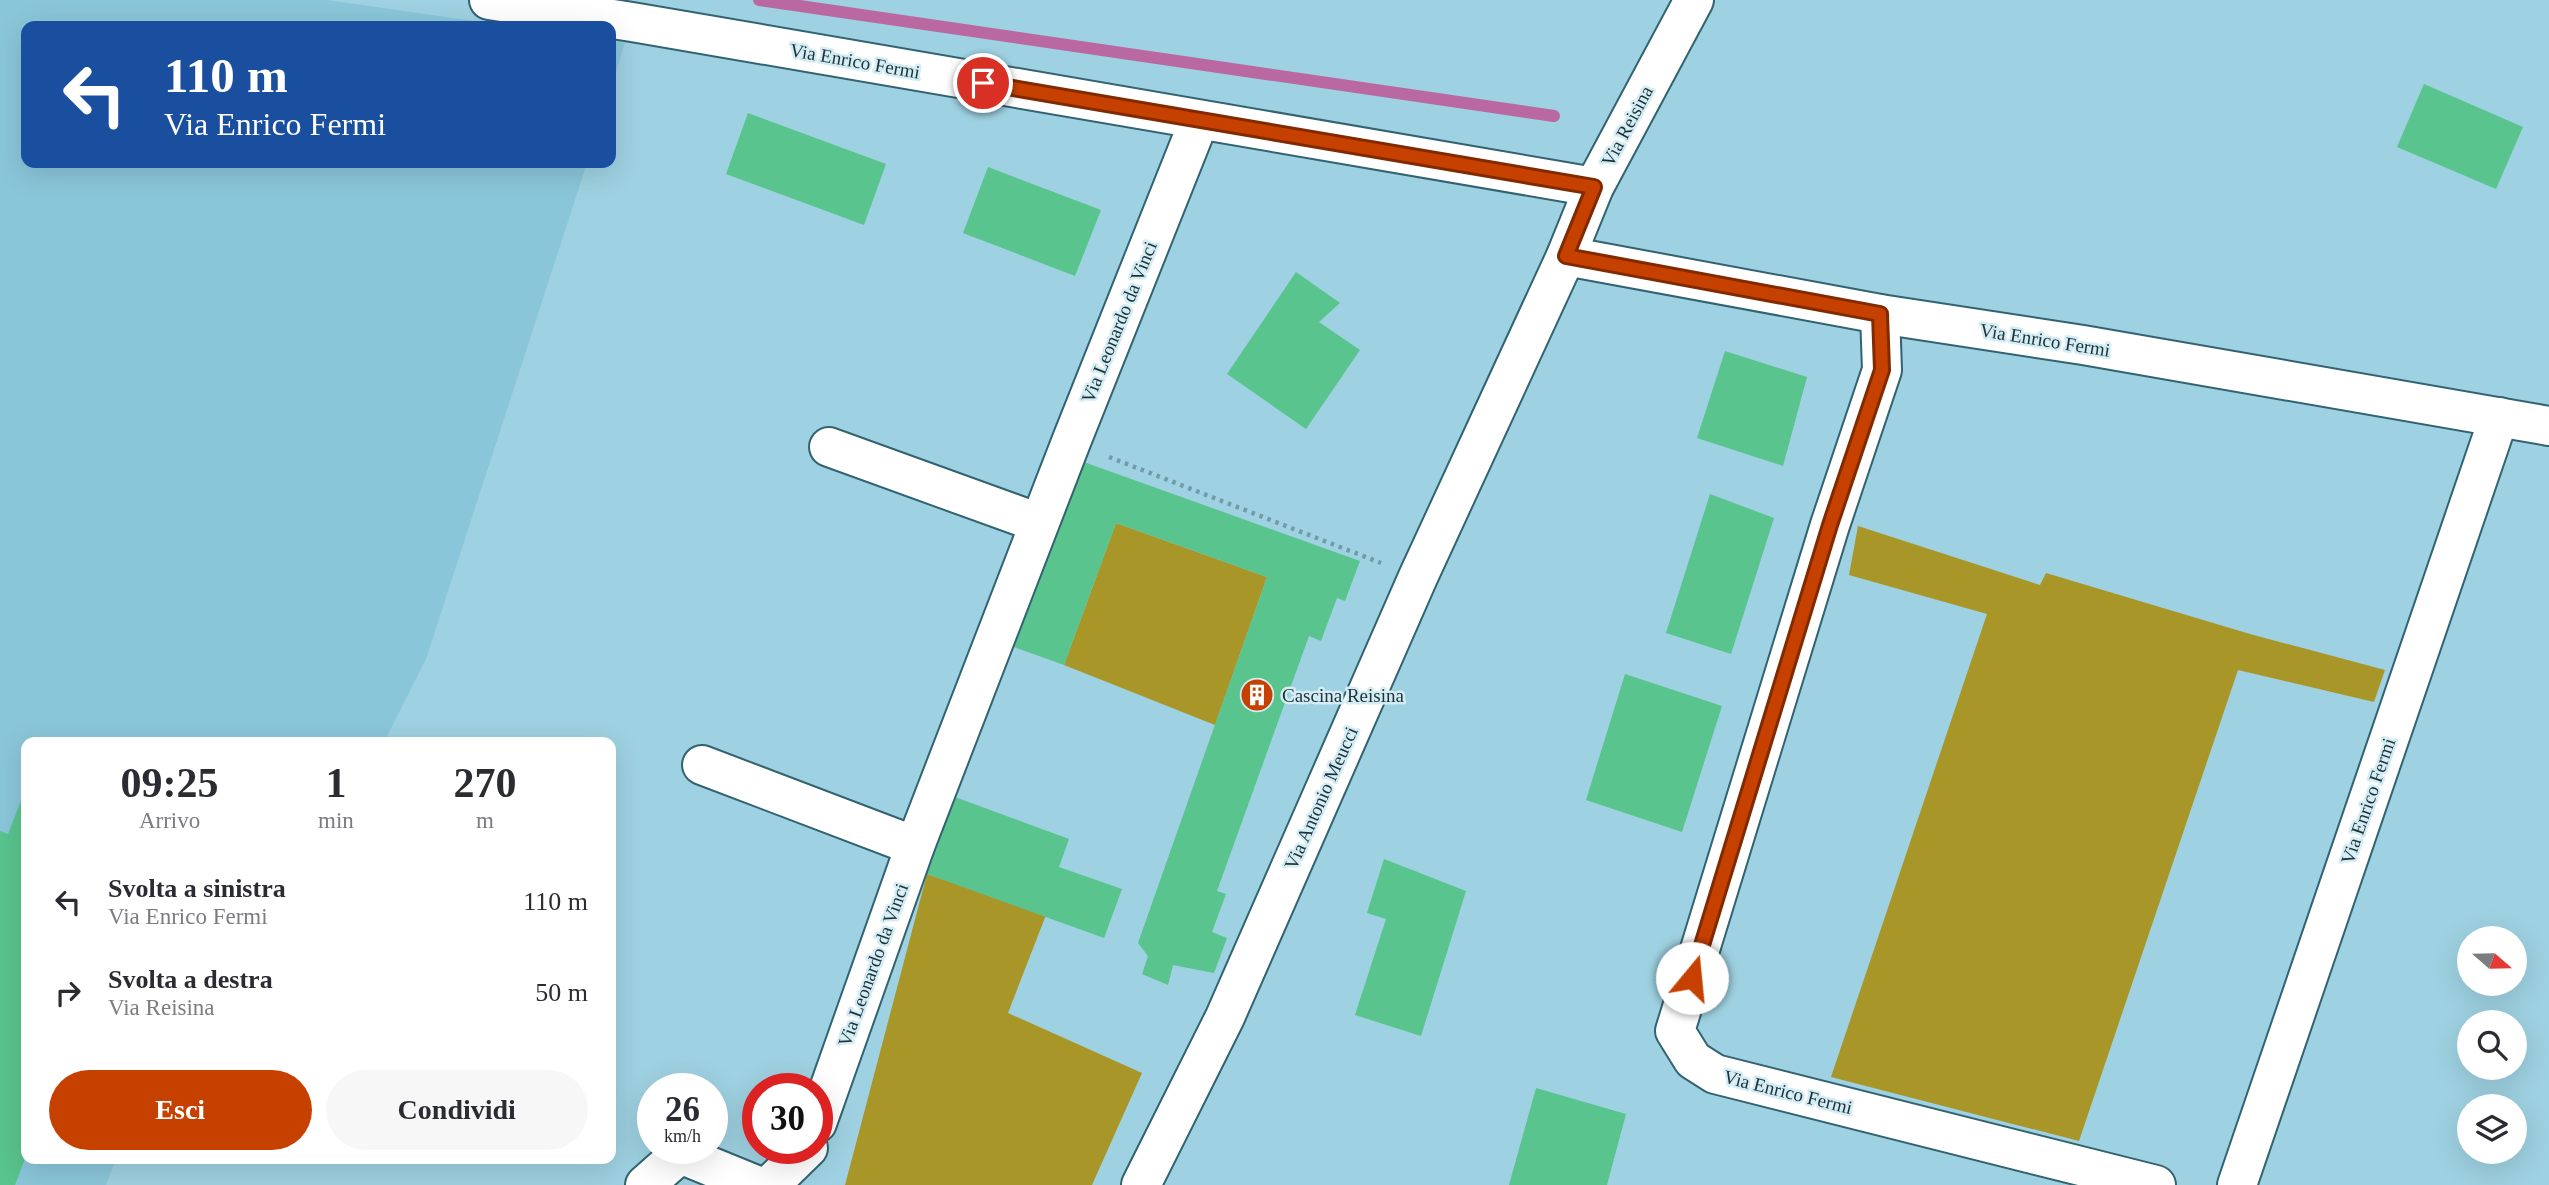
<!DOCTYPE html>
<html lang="it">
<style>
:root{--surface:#fff;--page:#f7f7f7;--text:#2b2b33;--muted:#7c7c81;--accent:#c64000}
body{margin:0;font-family:"Times New Roman",serif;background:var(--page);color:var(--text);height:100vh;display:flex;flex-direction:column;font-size:26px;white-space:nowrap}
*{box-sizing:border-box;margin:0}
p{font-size:23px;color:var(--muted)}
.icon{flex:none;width:38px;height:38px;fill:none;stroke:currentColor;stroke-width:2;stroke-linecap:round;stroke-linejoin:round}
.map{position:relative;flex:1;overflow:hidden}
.sheet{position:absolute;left:21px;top:737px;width:595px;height:427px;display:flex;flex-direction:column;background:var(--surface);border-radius:14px;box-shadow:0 7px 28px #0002}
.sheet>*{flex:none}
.hud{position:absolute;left:21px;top:21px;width:595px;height:147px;border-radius:14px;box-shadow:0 7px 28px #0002;background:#1a4fa0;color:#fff;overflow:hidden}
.needle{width:46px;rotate:110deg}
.fabs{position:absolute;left:2457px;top:926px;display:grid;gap:14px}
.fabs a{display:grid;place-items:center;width:70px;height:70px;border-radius:50%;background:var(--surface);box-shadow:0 7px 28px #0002;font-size:35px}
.speed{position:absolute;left:637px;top:1073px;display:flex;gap:14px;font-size:35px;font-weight:700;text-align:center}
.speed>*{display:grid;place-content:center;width:91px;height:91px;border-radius:50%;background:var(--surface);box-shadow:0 7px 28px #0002;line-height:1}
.speed small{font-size:18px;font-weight:400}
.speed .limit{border:10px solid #d22;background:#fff;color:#111}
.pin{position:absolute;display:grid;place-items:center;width:60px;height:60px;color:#fff;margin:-30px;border:4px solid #fff;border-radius:50%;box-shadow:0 2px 7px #0007}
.me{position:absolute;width:77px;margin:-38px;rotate:17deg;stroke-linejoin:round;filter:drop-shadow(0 0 5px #0008)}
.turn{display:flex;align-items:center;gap:24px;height:147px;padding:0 28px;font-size:32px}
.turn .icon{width:91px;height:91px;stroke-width:2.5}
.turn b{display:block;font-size:49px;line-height:60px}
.eta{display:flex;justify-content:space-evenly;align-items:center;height:119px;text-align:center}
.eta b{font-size:42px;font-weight:800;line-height:49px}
.button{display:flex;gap:14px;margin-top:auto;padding:14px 28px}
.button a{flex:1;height:80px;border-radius:42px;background:var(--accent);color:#fff;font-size:28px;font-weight:800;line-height:80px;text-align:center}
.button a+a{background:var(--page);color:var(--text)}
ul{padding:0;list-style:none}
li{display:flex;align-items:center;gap:21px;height:91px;padding:0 28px}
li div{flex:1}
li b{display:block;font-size:26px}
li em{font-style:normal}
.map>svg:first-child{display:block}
</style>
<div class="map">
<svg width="2549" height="1185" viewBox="0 0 2549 1185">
<rect width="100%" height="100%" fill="#9ed1e1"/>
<g fill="#8ac6d9">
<path d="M0 0H327L509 26H26V163H587L426 659 384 742H26V1158L116 1159 106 1185H0Z"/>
<path d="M611 41 625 43 611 88Z"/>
</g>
<g fill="#a99629">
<path d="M1116 523 1267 577 1215 725 1064 665Z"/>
<path d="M1858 526 2040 585 2046 573 2250 634 2385 670 2374 702 2238 670 2079 1141 1831 1077 1987 614 1849 575Z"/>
<path d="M927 874 1046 915 1008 1013 1142 1073 1092 1185H845Z"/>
</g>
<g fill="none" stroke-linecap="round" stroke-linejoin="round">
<path stroke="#ba68a2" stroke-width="12" d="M759 0 1554 116"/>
</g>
<g fill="#59c48d">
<path d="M2424 84 2523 127 2496 189 2397 147Z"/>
<path d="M748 113 886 164 864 225 726 174Z"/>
<path d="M988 167 1101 210 1075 276 963 233Z"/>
<path d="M1296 272 1340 303 1319 322 1360 350 1306 429 1227 374Z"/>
<path d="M1725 351 1807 377 1783 466 1697 438Z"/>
<path d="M1081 461 1360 561 1345 601 1337 598 1321 641 1309 636 1217 891 1226 894 1212 932 1227 938 1214 973 1173 965 1168 985 1142 974 1148 956 1138 943 1267 577 1116 523 1064 665 1014 647Z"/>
<path d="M1710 494 1774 518 1731 654 1666 633Z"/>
<path d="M1625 674 1722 706 1682 832 1586 800Z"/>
<path d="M26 788V1156L15 1185H0V831L8 834Z"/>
<path d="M955 797 1069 839 1059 867 1122 889 1104 938 927 874Z"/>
<path d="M1384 859 1466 891 1421 1036 1355 1015 1386 919 1367 913Z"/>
<path d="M1536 1088 1626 1114 1607 1185H1509Z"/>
</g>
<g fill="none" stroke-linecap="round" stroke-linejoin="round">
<defs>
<g id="minor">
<path d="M489 0 632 22 1594 187"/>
<path d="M1566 256 1880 314 2083 345 2549 426"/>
<path d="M1880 314 1882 370 1830 525 1675 1031 1693 1060 1715 1074 2156 1185"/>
<path d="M829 447 1039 523"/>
<path d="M702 765 915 846"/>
<path d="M817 1123 915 846 1071 442 1199 121"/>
<path d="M645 1185 680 1154 756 1185"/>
<path d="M770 1185 808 1148"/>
<path d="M1141 1185 1225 1017 1418 577 1566 256 1594 187 1694 0"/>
<path d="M2237 1185 2499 417"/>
</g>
</defs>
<use href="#minor" stroke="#326371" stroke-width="42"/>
<path stroke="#729ba8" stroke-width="4.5" stroke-dasharray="3.5 5" stroke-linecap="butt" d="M1109 457 1381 563"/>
<use href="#minor" stroke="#fff" stroke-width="38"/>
</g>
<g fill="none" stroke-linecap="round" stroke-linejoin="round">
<defs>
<path id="route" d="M983 83 1594 187 1566 256 1880 314 1882 370 1830 525 1692 978"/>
</defs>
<use href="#route" stroke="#812a00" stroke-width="18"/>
<use href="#route" stroke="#c64000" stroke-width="12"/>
</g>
<defs>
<symbol id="building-disc" viewBox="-11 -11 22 22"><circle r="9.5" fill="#c64000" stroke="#d4edf5"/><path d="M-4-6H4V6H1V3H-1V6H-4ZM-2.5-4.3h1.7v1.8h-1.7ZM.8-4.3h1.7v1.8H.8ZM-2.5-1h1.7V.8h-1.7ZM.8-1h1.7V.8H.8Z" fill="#fff"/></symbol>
</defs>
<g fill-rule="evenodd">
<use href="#building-disc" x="1238" y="676" width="38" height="38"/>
</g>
<g text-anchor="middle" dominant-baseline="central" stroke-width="5" stroke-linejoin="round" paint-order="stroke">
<g font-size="19" fill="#1d3238" stroke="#d4edf5">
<text transform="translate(855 61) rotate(10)">Via Enrico Fermi</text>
<text transform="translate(1627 126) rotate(-62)">Via Reisina</text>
<text transform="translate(1119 322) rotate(-68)">Via Leonardo da Vinci</text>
<text transform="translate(2045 340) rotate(9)">Via Enrico Fermi</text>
<text transform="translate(1321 798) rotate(-66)">Via Antonio Meucci</text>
<text transform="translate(2368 801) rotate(-71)">Via Enrico Fermi</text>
<text transform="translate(873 965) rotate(-70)">Via Leonardo da Vinci</text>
<text transform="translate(1788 1092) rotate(14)">Via Enrico Fermi</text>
</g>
<g font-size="19" fill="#1d3238" stroke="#d4edf5" text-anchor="start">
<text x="1282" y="695">Cascina Reisina</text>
</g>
</g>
</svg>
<div class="fabs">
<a><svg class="needle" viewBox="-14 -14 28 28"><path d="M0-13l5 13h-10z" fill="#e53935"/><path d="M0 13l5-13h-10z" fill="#7c7c81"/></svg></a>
<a><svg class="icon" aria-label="search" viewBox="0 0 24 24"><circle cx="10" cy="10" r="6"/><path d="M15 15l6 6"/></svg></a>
<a><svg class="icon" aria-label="layers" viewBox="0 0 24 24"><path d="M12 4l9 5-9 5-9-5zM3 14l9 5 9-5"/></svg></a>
</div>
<div class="speed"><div>26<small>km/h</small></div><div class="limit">30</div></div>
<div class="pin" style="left:983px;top:83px;background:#d93025"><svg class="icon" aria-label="arrive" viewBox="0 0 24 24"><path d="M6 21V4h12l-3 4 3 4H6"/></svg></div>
<svg class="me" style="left:1692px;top:978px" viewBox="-20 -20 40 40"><circle r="19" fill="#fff"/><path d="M0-13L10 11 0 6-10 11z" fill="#c64000"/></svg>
<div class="hud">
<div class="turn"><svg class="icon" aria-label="left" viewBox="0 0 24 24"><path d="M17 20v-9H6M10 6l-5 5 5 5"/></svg><div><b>110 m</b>Via Enrico Fermi</div></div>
</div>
<section class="sheet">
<div class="eta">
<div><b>09:25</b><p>Arrivo</p></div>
<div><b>1</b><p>min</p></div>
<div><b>270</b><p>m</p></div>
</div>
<ul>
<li><svg class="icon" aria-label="left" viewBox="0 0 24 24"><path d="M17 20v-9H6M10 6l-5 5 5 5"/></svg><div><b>Svolta a sinistra</b><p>Via Enrico Fermi</p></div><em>110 m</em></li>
<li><svg class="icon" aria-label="right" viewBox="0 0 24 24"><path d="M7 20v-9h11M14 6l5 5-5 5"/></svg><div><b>Svolta a destra</b><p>Via Reisina</p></div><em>50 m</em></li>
</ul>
<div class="button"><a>Esci</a><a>Condividi</a></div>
</section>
</div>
